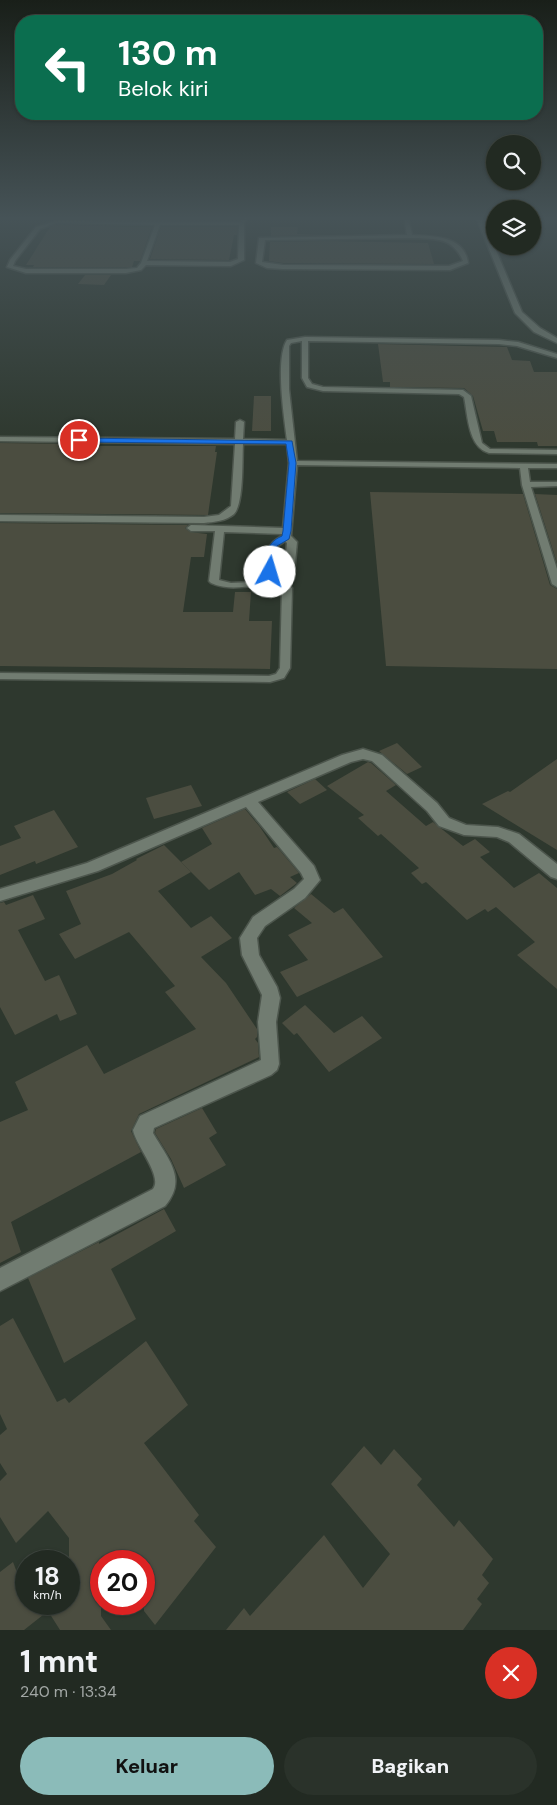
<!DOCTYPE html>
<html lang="id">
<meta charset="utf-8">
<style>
:root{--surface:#222a22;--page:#2a322a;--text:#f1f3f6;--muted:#a2a7a5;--line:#3f4640;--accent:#8bbbb9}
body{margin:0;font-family:"DM Sans",sans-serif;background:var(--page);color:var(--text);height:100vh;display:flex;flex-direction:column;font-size:19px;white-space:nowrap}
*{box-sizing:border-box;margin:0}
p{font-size:16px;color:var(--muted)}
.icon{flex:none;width:28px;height:28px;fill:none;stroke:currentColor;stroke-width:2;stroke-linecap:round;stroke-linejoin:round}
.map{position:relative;height:1630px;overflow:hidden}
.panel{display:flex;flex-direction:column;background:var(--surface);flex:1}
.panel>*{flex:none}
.top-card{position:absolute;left:15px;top:15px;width:528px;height:105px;border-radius:20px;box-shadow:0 1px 4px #0004,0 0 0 1px var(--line);background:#0b6e4f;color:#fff;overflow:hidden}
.buttons{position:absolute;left:486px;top:135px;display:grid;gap:10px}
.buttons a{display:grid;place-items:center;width:55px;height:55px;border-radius:50%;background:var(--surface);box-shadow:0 1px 4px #0004,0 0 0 1px var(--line);font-size:25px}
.speed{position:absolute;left:15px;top:1550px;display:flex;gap:10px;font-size:25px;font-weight:700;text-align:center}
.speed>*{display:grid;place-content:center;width:65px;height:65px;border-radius:50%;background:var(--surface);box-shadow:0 1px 4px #0004,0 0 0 1px var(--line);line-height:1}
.speed small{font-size:12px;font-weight:400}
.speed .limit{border:8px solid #d22;background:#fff;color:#111}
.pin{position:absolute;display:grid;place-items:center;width:42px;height:42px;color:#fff;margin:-21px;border:2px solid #fff;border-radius:50%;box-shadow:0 1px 5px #0007}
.me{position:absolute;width:55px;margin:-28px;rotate:6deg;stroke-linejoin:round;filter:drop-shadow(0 0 4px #0008)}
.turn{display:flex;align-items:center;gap:18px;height:105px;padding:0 20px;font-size:22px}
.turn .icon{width:65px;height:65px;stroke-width:2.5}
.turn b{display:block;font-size:35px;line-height:42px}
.round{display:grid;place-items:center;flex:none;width:52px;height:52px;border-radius:26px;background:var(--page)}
.headline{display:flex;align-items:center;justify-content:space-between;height:85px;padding:0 20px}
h1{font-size:30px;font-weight:800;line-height:38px}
.action{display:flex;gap:10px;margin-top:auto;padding:10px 20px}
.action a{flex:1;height:58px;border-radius:30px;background:var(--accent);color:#111;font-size:20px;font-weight:800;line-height:58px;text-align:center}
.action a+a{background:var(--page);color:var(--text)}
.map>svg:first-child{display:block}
</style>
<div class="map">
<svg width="557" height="1630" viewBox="0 0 557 1630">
<rect width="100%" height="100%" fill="#2e382e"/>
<g fill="#4b4d40">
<path d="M57 217H94L240 218 239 220 55 219Z"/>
<path d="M56 225 152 227 140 261H134L132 267H33L34 265H26L50 227Z"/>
<path d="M161 227H237V235H234L229 260 150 259Z"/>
<path d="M271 227H298L297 234 325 235 271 236Z"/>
<path d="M324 241 428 243 434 264 283 263 269 261 270 242Z"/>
<path d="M85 275H111L104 285 78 284Z"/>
<path d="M378 344 507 347 512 360 530 361 534 372H557V446H538L537 442H497L494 431H483L473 396 464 388 390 387V382H383Z"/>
<path d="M254 396H271V431H252Z"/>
<path d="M0 443 74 444 73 446H216L215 452H217L208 515 0 513Z"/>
<path d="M370 492 523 494 550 585 557 589V669L386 666Z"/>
<path d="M535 494 557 495V563Z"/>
<path d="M0 523 188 525 185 528 190 532 207 534 204 557H191L183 612H233L235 592H251L249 621H272L270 669 0 666Z"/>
<path d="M397 743 422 767 407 774 379 751Z"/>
<path d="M557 759V850L482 804 508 791 510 792Z"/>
<path d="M368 762 371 763 396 785 386 791 426 826 433 822 463 846 475 839 490 852 480 857 514 888 539 873 557 888V989L517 955 535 942 496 907 488 912 485 909 467 920 426 882 422 884 411 873 419 868 381 834 378 836 358 818 364 815 327 786Z"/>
<path d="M315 779 327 790 300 804 287 792Z"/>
<path d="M191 785 202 806 154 819 146 798Z"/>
<path d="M245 809 260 827 274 848 277 847 299 873 290 877 297 883 280 896 271 889 255 895 239 872 209 890 181 862 212 844 202 828Z"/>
<path d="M54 810 78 847 36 864 35 861 0 875V846L21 838 14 826Z"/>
<path d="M164 845 191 872 158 891 191 928 211 916 232 938 201 957 226 983 257 1029V1037L255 1039 258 1043 259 1057 139 1114 131 1131 141 1152 11 1222 21 1252 0 1263V1122L28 1110 15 1082 87 1045 104 1074 196 1029 165 992 175 986 129 932 75 959 59 934 81 924 66 891 112 874 137 860 136 859Z"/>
<path d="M311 894 334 913 343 908 383 957 297 997 280 972 308 960 288 935 312 923 294 908Z"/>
<path d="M33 895 45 919 18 930 45 981 59 975 77 1014 60 1021 57 1014 15 1035 0 1007V903L4 902 6 905Z"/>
<path d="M305 1005 334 1033 362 1016 382 1038 329 1072 297 1033 294 1035 282 1023Z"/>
<path d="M202 1108 217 1133 209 1138 226 1165 184 1188 171 1159 155 1133 156 1129Z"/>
<path d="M164 1209 176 1231 111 1269 136 1319 64 1363 28 1278 99 1242V1244Z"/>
<path d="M13 1318 57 1402 65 1398 69 1403 146 1341 188 1405 144 1443 199 1515 194 1521 216 1547 155 1625 144 1611V1561H105L101 1556V1616L111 1630H60L48 1611 24 1630H0V1572L13 1562 26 1596V1604H69V1538L48 1511 16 1543 0 1517V1481L7 1474 0 1463V1435L7 1429 0 1414V1326Z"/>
<path d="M364 1446 381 1465 394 1449 422 1479 417 1485 454 1527 459 1520 493 1559 482 1575 489 1583 477 1599 482 1604 463 1630H226L244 1608 250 1616 324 1535 363 1588 390 1554 331 1484Z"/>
</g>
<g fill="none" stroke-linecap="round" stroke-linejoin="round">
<defs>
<g id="lane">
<path d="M243 217H247L244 224V260L231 266 146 265 141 270 126 273H26L7 267 10 260 36 227 56 221 240 222ZM56 223 155 225 141 263 137 268 126 269H26L13 266 15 261 40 229ZM160 225H239L238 259 230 262 147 261Z"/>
<path d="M404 217H408L412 235C434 236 465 236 468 263L450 270 283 269 267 268 256 263 259 238 407 235ZM410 238C434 239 452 236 463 261L449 266 283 265 262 262 265 240Z"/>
<path d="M305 337 499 340 518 342 557 354V358L517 346 499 344 308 341V378L312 384 323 387 463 390 471 396 482 443 490 449 557 450V454L489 453C468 447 468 416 464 397L459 394 323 391 307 387 302 378V341L291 343 289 346V389L297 461 557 464V468H528L530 482H557V486L531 487 557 569V587L552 584 522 485 520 468 297 465 291 536 297 542 294 574 283 583 292 588 290 668 284 678 270 682 0 679V673L269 676 276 674 280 668 282 589C260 580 235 594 211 583L209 581 215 531H191L187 528 191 525 283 528 289 463 287 444H243C242 460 244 503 234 514 226 521 214 522 204 523L0 521V515L204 517 219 515 231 506 235 444 0 441V437L235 439 236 422 240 420 244 422 243 439 287 440C284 417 275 358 287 340ZM224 532 282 534V536C264 544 267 558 266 576L272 581 231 583 219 580ZM285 541 287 543 284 573 279 577 276 575 278 546Z"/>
</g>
<g id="street">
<path d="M476 217H482L522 312 540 328 557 338V343L534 332 515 313Z"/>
<path d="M363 749 382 755 437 803 449 818 466 825 498 827 519 834 557 864V879L551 877 509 842 497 837 464 835 439 826 427 811 372 761 363 759 351 762 258 802 314 866 320 880 305 898 265 926 257 938 259 955 277 987 280 998 276 1022 279 1064 277 1070 271 1075 154 1128 153 1133C168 1159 188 1179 165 1206L0 1291V1268L153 1189C163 1176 136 1146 133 1130L140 1116 261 1060 258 1022 262 995 242 955 240 938 253 917 294 889 304 879 301 873 246 807 98 871 0 901V889L87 863 342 755Z"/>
</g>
</defs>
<use href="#lane" stroke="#4d564d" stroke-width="3"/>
<use href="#street" stroke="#4d564d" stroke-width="3"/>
<use href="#lane" fill="#717c71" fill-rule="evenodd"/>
<use href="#street" fill="#717c71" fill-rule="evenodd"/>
</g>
<linearGradient id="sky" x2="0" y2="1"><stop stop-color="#191f19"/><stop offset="0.49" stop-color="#465357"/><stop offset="1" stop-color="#465357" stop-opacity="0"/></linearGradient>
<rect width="557" height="445" fill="url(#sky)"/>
<path fill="#1a73e8" stroke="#114b97" d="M79 438 292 441 296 463 291 531 289 539 277 546 275 572 270 574 266 572C268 554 264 544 282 536L283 531 289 463 286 444 77 442 76 440Z"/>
</svg>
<div class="buttons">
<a><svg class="icon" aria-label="search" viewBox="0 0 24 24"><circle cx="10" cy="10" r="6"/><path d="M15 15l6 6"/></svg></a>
<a><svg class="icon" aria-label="layers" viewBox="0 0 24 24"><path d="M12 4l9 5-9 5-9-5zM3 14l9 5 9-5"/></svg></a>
</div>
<div class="speed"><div>18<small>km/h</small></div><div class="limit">20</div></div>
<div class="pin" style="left:79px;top:440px;background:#d93025"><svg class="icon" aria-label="arrive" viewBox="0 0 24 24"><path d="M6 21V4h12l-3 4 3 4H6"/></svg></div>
<svg class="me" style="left:270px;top:572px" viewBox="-20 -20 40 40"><circle r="19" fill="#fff"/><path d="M0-13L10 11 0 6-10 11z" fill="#1a73e8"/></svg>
<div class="top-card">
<div class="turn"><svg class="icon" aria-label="left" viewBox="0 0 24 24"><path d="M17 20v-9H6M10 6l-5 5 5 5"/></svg><div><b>130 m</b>Belok kiri</div></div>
</div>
</div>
<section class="panel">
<div class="headline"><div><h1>1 mnt</h1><p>240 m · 13:34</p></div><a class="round" style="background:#d93025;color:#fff"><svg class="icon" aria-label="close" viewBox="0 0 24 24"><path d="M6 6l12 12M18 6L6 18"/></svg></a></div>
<div class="action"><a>Keluar</a><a>Bagikan</a></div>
</section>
